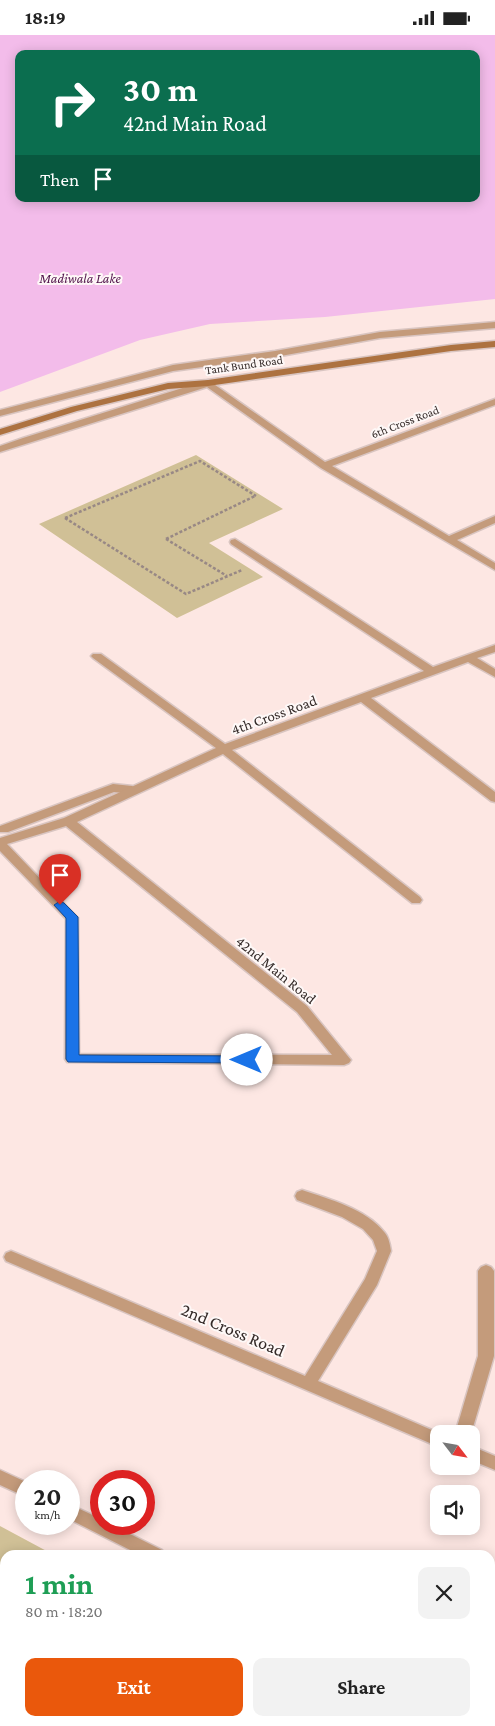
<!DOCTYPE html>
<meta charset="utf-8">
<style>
:root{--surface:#fff;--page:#f2f2f2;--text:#222;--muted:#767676;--accent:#ea580c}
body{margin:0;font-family:"Crimson Pro",serif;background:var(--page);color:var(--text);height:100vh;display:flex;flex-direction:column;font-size:19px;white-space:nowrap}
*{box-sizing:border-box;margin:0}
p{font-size:16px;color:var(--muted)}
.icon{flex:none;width:28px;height:28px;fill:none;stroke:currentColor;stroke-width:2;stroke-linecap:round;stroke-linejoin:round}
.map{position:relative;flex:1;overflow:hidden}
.panel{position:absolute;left:0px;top:1515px;width:495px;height:176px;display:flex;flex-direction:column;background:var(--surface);border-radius:15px 15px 0 0;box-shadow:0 2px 12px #0003}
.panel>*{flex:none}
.banner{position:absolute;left:15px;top:15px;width:465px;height:152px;border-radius:10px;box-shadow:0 2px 12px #0003;background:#0b6e4f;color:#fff;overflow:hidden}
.needle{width:32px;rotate:121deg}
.fabs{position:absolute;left:430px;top:1390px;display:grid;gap:10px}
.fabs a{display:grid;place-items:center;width:50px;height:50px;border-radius:10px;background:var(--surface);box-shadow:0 2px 12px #0003;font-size:25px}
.speed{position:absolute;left:15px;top:1435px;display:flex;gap:10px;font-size:25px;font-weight:700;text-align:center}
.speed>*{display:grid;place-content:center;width:65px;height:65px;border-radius:50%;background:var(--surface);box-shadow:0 2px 12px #0003;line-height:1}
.speed small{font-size:12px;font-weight:400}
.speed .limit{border:8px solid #d22;background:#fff;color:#111}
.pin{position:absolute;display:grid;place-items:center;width:42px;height:42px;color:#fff;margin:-51px -21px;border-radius:50% 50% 50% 0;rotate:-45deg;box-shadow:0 0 5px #0007}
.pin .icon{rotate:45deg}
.me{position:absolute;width:55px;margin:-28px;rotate:270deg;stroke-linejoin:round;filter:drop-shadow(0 0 4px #0008)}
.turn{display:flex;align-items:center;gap:18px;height:105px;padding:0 25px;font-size:22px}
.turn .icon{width:65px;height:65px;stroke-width:2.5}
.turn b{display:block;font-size:35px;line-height:42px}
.then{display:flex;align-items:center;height:48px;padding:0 25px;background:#0003;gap:10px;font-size:19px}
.round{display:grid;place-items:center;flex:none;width:52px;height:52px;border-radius:10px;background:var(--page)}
.headline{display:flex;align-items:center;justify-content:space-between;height:85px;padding:0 25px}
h1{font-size:30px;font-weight:700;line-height:38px;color:#1e9e55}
.button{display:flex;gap:10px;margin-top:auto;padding:10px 25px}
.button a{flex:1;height:58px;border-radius:10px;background:var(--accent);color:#fff;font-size:20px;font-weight:700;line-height:58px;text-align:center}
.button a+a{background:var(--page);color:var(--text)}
.status{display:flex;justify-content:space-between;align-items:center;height:35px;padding:0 25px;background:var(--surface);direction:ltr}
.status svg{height:14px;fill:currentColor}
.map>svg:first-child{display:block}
</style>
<div class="status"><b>18:19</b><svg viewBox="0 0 49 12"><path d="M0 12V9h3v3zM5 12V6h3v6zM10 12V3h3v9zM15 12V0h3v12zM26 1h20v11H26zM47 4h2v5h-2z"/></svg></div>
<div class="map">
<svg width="495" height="1691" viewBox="0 0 495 1691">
<rect width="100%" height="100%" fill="#fde7e3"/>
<g fill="#d0c096">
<path d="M196 420 283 474 209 508 263 542 177 583 39 489Z"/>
<path d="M0 1491 54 1520H5V1686H368L377 1691H4L0 1688Z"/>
</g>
<path fill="#f3bcea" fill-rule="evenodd" d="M0 0H495V264L325 282 210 289 140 305 0 357ZM19 19H476V164H19Z"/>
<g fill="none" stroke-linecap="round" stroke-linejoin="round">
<defs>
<g id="lane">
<path d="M495 287V293L380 303 275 322 173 336 0 381V375L173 330 275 316 380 297Z"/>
<path d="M113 749 132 751 138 755 132 759 114 757 8 797H0V791Z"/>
<path d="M486 1230 491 1232 494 1236V1321L471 1399H455L478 1321V1236L481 1232Z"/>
</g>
<g id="street">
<path d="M208 345 325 427 495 364V370L332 431 449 501 495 481V488L457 505 495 528V535L321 433 207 352 0 417V411L23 403Z"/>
<path d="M235 504 433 632 495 610V617L477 623 495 634V642L468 627 371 663 495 757V767L491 766 361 667 232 715 420 862 422 865 420 868H412L223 719 77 787 307 971 351 1025 349 1028 344 1030 67 1027 65 1024 66 884 0 816V803L64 783 216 713 93 623 91 621 93 619H101L225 709 424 636 231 509 230 507 231 505ZM66 791 297 977 332 1020 79 1019 78 883 7 809Z"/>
<path d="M302 1155C329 1164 367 1174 385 1198 389 1203 390 1210 391 1216L377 1250 318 1346 441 1399H439V1412L6 1226 4 1222 6 1218 11 1216 16 1218 305 1341 365 1244 377 1216 373 1205 363 1194 342 1182 297 1165 295 1161 297 1157Z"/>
<path d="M471 1411 495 1421V1435L471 1425Z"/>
<path d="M0 1435 26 1447V1462L0 1450Z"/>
<path d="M69 1469 101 1484V1489H110L162 1515 164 1520H140L69 1484Z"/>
<path d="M490 1678 495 1680V1691H482L480 1686H490Z"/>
</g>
<path id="secondary" d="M495 306V312L451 316 208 351 168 354 77 376 0 400V394L71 372 168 348 208 345 451 310Z"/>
</defs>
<use href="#lane" stroke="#d9c5c1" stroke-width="3"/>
<use href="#street" stroke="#d9c5c1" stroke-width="3"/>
<use href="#secondary" stroke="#d9c5c1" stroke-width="3"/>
<g stroke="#988885" stroke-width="2.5" stroke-dasharray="3 2" stroke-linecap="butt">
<path d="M65 483 186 559 242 535"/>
<path d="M65 483 200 426 256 461"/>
<path d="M166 504 255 461"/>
<path d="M166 504 227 541"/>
</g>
<use href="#lane" fill="#c49b7b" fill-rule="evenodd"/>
<use href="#street" fill="#c49b7b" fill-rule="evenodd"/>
<use href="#secondary" fill="#ad7240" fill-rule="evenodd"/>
</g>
<path fill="#1a73e8" stroke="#114b97" d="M60 866 64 868 78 882 79 1020 247 1021 253 1025 251 1028 68 1027 66 1024V883L54 870Z"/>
<g text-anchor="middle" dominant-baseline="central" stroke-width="4" stroke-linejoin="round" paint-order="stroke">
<g font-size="12" fill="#342a28" stroke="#fef8f7">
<text transform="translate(244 330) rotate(-8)">Tank Bund Road</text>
<text transform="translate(405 387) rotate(-21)">6th Cross Road</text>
</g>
<g font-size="14" font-style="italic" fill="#53154d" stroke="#fef8f7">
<text x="80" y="243">Madiwala Lake</text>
</g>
<g font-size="15" fill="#342a28" stroke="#fef8f7">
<text transform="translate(274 680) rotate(-20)">4th Cross Road</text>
<text transform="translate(276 935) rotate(39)">42nd Main Road</text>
</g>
<g font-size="18" fill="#342a28" stroke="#fef8f7">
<text transform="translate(233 1295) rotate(23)">2nd Cross Road</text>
</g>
</g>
</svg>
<div class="fabs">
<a><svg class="needle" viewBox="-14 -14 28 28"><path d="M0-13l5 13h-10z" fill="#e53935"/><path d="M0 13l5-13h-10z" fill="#767676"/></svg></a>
<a><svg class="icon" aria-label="sound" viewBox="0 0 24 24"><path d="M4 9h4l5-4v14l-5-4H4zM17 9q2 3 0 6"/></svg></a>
</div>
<div class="speed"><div>20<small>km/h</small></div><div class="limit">30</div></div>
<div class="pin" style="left:60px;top:870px;background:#d93025"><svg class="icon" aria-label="arrive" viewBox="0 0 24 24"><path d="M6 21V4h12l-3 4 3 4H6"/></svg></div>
<svg class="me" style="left:247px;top:1025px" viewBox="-20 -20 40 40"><circle r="19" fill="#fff"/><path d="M0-13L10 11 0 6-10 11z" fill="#1a73e8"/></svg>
<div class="banner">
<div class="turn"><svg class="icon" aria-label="right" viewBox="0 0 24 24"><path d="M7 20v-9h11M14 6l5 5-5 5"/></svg><div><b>30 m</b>42nd Main Road</div></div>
<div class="then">Then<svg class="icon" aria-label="arrive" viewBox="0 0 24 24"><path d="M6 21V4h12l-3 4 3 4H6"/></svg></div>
</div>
<section class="panel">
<div class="headline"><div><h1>1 min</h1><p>80 m · 18:20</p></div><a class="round"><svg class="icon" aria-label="close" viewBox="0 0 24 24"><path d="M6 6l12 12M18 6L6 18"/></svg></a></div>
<div class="button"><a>Exit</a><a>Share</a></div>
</section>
</div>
